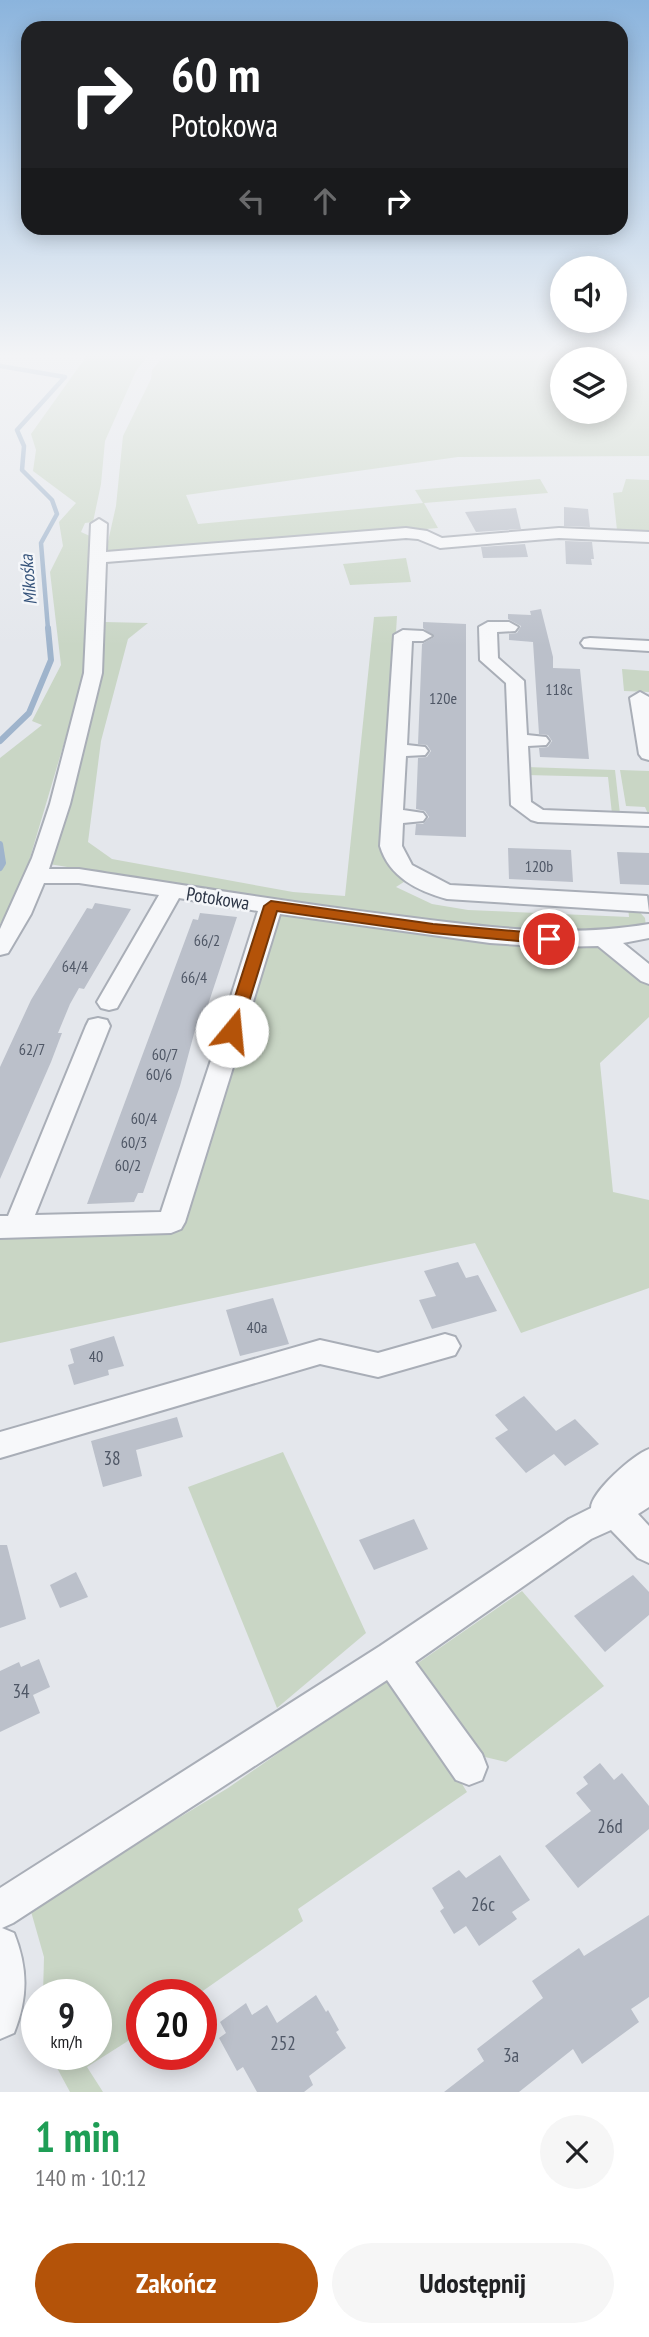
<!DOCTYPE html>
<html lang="pl">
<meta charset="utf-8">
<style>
:root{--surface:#fff;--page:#f6f6f6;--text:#202124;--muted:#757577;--accent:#b45309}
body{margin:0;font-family:"PT Sans Narrow",sans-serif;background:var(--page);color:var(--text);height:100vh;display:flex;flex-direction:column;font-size:26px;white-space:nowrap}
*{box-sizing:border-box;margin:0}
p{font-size:23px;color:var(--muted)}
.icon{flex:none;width:38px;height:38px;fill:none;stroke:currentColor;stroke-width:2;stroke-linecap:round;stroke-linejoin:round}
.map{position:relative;height:2092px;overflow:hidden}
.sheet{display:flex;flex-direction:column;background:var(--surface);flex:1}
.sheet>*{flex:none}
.hud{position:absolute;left:21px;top:21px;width:607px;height:214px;border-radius:21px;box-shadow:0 4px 18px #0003;background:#202124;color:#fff;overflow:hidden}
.buttons{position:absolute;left:550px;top:256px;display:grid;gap:14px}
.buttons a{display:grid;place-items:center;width:77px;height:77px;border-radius:50%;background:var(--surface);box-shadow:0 4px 18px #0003;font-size:35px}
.speed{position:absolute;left:21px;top:1979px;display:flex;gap:14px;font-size:35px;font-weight:700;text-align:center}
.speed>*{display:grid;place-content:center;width:91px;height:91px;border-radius:50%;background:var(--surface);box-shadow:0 4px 18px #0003;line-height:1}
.speed small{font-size:18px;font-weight:400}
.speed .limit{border:10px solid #d22;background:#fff;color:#111}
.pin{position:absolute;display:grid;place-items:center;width:60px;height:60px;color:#fff;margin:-30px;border:4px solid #fff;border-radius:50%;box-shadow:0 2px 7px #0007}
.me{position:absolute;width:77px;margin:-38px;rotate:17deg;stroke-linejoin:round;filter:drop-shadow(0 0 5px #0008)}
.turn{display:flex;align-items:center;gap:24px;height:147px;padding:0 35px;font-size:32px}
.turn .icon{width:91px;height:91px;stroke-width:2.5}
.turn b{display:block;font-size:49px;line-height:60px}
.lanes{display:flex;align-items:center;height:66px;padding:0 35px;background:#0003;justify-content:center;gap:35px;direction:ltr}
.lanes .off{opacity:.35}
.round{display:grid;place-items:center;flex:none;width:74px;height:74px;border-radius:37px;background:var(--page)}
.headline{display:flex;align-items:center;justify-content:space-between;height:119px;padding:0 35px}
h1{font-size:42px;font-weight:700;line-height:52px;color:#1e9e55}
.primary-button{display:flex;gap:14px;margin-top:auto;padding:14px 35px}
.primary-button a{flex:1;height:80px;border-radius:42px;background:var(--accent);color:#fff;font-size:28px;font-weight:700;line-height:80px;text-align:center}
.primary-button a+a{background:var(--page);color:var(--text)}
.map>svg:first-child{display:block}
</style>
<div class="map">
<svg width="649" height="2092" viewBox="0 0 649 2092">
<rect width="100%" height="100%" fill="#e4e7ec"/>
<g fill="#c9d6c5" fill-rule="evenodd">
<path d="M88 354H149L136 371 105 441 101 484 93 522 85 523 81 532 92 537 83 679 19 895 0 924V758L42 725 32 721 61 665 50 572 63 546 59 522 76 503 33 471 36 450 31 434Z"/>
<path d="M165 354H649V456L458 457 186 495 198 524 423 503 415 490 540 479 548 493 424 503 438 528 105 555 116 506 123 436 151 379 152 370ZM562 359H614V411H562Z"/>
<path d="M626 479 649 480V533L617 530 613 493 622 492Z"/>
<path d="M406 558 411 582 350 585 343 564Z"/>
<path d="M397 616 383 842 407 880 396 887 432 904 468 910 629 917 628 907H635L645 918 646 927C546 941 447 924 349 910 249 896 149 881 49 864 72 786 103 704 105 622L148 623 128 639 101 741 88 842 112 859 293 892 345 896 374 617Z"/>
<path d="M622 669 649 671V692L624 691Z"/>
<path d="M526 767 615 770 620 814H612L608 777 526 775Z"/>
<path d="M620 770 649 771V816L645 807 626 806Z"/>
<path d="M287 914 600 943 649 985V1017L600 1063 613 1192 649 1200V1288L521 1333 475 1243 0 1343V1236L179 1231 189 1205 279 915Z"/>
<path d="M283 1452 366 1633 277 1708 188 1487Z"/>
<path d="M522 1591 604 1686 506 1762 485 1757 465 1733 418 1663Z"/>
<path d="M383 1680 402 1686 467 1792 298 1909 303 1921 197 1995H142V2032L87 2067 103 2092H70L50 2055 96 2054V1995H43L44 1957 30 1908 228 1788Z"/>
</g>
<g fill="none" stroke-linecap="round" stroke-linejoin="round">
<path stroke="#9fb4cc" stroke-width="4.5" d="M0 366 65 377 17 430 24 446 22 470 52 500 57 514 41 543 48 629"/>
<g stroke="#9fb4cc" stroke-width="6">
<path d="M0 741 29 713 51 660 48 628"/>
<path d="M0 844 3 863 0 868"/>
</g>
</g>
<g fill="#bbc0ca">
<path d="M564 507 588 509 590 527 564 526Z"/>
<path d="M516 508 521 529 476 532 465 512Z"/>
<path d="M565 541 592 542 594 559H591L592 565 566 564Z"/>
<path d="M525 544 528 557 483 558 481 547Z"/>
<path d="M541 609 553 657V668L580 669 589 759 540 757 539 748 548 747 552 741 548 735 539 734 533 642 509 640V634L517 633 521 626 508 619V614L531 615 530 611Z"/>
<path d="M423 622 466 624V837L415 835 416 824H423L429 817 425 811 416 809 418 758 427 757 431 751 427 745 418 744 422 644 434 637 423 628Z"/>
<path d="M508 848 571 850 573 882 509 879Z"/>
<path d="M617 852 649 853V885L620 884Z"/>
<path d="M95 903 131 909 84 989 79 988 70 1004 58 1033H62L51 1062 0 1179V1067L31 1000 87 908 92 909Z"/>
<path d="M200 913 237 917 203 1020 198 1019 180 1086 143 1193H138L134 1202 87 1204 193 919 198 920Z"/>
<path d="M458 1262 466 1278 478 1275 497 1311 432 1329 419 1300 436 1296 424 1271Z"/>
<path d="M273 1298 289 1344 240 1356 226 1310Z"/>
<path d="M114 1336 124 1366 108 1370 109 1375 74 1385 68 1365 74 1363 70 1349Z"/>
<path d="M524 1396 556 1431 575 1419 599 1444 565 1466 554 1454 526 1473 495 1438 508 1430 495 1415Z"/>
<path d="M177 1417 183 1437 136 1450 142 1476 103 1487 91 1441Z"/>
<path d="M414 1519 428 1549 374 1570 359 1540Z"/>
<path d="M0 1545H7L26 1619 0 1628Z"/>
<path d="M76 1572 88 1597 60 1608 50 1585Z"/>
<path d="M633 1575 649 1592V1615L605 1652 574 1616Z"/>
<path d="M39 1659 50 1687 33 1695 40 1713 0 1732V1671L19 1662 21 1667Z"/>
<path d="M600 1763 614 1780 622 1773 649 1806V1829L578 1888 545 1846 591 1811 576 1793 588 1784 583 1777Z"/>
<path d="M500 1855 530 1900 512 1912 517 1919 479 1946 466 1926 454 1934 440 1911 444 1908 432 1888 459 1870 466 1878Z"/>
<path d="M649 1915V1997L631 2009 639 2022 582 2064 573 2049 519 2092H444L484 2061 477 2049 543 1998 532 1981 579 1948 584 1956Z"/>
<path d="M316 1995 326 2012 328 2010 339 2030 336 2032 346 2048 309 2076 313 2085 304 2092H257L243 2067 237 2071 219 2038 226 2033 220 2022 246 2003 252 2015 267 2005 277 2023Z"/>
</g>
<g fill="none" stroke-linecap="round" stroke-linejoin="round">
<defs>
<g id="minor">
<path d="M99 519 107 524 106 552 406 528 427 531 442 538 559 528 649 532V542L559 538 440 548 418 539 406 538 106 562 102 673 70 804 49 869H79C183 885 286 902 390 915 477 926 561 939 649 924V938L623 943 649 964V984L641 981 598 946 554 947 490 943 280 914 244 1031 241 1037 232 1039 223 1037 220 1031 258 911 179 898 117 1008 109 1010 101 1008 97 1002 159 895 79 883H44L31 914 11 948 8 953 0 955V929L32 858 50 804 84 673 91 524Z"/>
<path d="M488 622H509L518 627 515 631 497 632 498 658 524 681 527 735 546 737 549 741 546 745 528 746 531 802 543 810 649 814V826L538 822 531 820 511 805 506 683 480 660 479 627Z"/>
<path d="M403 630 423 631 432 636 423 641H412L407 745 425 747 428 751 425 755 406 756 403 810 423 813 426 817 423 821 403 823 402 846 412 865 450 885 647 896 649 912 447 899C418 891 389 877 380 846L394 635Z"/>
<path d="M590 638 649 641V651L584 647 581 643 584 639Z"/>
<path d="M640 692 649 697V760L642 758 639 754 630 698Z"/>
<path d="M98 1018 107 1020 110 1026 35 1215 161 1212 214 1051 217 1045 226 1042 235 1045 238 1051 185 1222 181 1229 171 1233 0 1238V1216H8L86 1026 89 1020Z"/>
<path d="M445 1334 455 1337 460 1346 455 1355 378 1377 320 1364 0 1458V1432L320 1340 378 1353Z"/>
<path d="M649 1449V1507L638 1514 649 1526V1563L638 1558 611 1530 591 1539 415 1662 482 1754 487 1767 482 1780 469 1785 456 1780 387 1680 13 1923 2 1928 14 1933C28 1968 28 1998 14 2033L0 2039V1888L380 1646 569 1519 591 1508C591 1492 633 1455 649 1449Z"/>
</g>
</defs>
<use href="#minor" stroke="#a9aeb7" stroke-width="4"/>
<use href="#minor" fill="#f7f8fa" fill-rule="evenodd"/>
</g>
<linearGradient id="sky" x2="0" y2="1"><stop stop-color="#8bb4dd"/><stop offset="0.55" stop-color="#f3f4f6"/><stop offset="1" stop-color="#f3f4f6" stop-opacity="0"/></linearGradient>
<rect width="649" height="646" fill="url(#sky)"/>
<path fill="#b45309" stroke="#753606" stroke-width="2" d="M271 901 433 924 549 934 556 939 549 944 433 933 277 911 240 1031 232 1036 226 1035 224 1031 264 906Z"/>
<g text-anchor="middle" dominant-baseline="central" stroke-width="5" stroke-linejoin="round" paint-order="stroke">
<g font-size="16" fill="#4f5766">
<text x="559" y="689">118c</text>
<text x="443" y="698">120e</text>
<text x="539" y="866">120b</text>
<text x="207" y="940">66/2</text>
<text x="75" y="966">64/4</text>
<text x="194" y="977">66/4</text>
<text x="32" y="1049">62/7</text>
<text x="165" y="1054">60/7</text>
<text x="159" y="1074">60/6</text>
<text x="144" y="1118">60/4</text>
<text x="134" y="1142">60/3</text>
<text x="128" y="1165">60/2</text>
<text x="257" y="1327">40a</text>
<text x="96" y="1356">40</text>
</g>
<g font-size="18" font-style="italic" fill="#34527a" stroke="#f4f6f9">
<text transform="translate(28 580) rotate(-95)">Mikośka</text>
</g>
<g font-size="19" fill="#2b3445" stroke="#f4f6f9">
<text transform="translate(218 898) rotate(9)">Potokowa</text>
</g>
<g font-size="19" fill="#4f5766">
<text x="112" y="1458">38</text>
<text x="21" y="1691">34</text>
<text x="610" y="1826">26d</text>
<text x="483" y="1904">26c</text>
<text x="283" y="2043">252</text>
<text x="511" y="2055">3a</text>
</g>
</g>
</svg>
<div class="buttons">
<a><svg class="icon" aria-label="sound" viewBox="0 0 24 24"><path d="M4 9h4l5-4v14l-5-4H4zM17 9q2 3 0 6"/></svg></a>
<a><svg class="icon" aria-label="layers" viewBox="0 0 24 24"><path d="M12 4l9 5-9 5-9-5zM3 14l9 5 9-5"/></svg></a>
</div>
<div class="speed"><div>9<small>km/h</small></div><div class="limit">20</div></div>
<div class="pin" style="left:549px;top:939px;background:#d93025"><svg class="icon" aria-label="arrive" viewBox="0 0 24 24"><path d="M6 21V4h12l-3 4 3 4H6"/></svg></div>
<svg class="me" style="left:232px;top:1031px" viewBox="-20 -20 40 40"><circle r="19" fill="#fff"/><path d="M0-13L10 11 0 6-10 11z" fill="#b45309"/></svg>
<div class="hud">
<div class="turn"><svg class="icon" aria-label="right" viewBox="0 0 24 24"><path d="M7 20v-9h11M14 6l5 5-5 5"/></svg><div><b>60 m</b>Potokowa</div></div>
<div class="lanes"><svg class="icon off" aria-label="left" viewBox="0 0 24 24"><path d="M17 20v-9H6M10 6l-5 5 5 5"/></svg><svg class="icon off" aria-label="ahead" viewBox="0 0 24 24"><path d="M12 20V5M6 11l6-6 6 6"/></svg><svg class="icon" aria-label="right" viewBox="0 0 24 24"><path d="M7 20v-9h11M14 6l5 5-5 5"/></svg></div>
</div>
</div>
<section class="sheet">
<div class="headline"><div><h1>1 min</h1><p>140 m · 10:12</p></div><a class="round"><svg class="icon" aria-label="close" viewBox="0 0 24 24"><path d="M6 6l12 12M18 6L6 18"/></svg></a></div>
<div class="primary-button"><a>Zakończ</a><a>Udostępnij</a></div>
</section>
